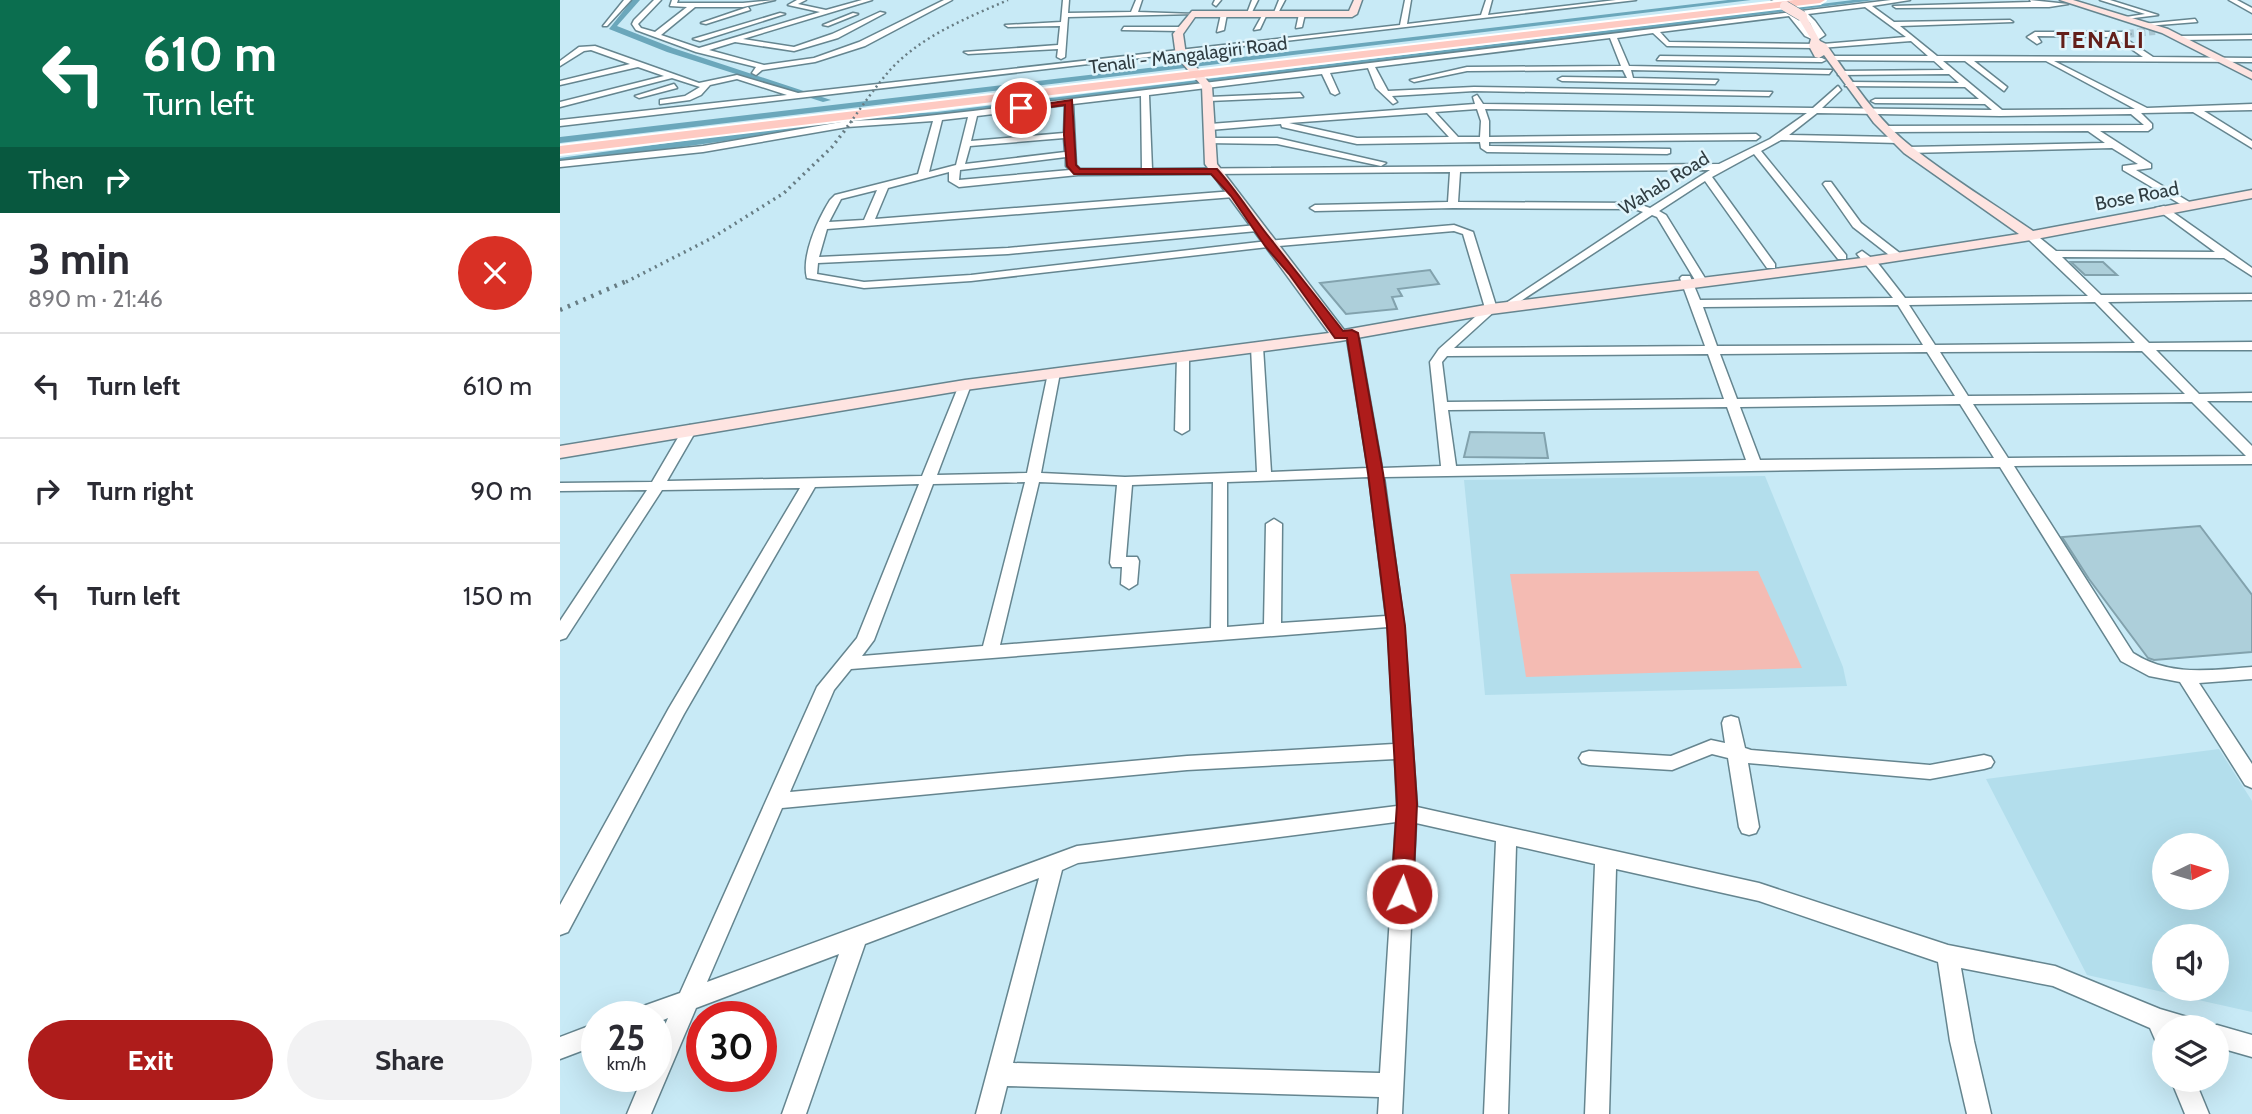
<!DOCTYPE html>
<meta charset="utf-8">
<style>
:root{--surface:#fff;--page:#f2f2f3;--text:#2b2b33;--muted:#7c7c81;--line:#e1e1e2;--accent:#ae1c1b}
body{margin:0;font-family:Cabin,sans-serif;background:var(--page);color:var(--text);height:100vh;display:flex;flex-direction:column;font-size:26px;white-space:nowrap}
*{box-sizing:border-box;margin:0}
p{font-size:23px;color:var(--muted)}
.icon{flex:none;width:38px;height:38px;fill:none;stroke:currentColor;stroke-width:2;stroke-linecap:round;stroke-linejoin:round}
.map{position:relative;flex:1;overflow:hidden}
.drawer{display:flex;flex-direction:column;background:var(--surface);width:560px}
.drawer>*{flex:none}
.banner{background:#0b6e4f;color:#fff;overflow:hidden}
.needle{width:46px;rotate:85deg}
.buttons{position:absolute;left:1592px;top:833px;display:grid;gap:14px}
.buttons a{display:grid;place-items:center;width:77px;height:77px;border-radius:50%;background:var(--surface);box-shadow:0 7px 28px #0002;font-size:35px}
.speed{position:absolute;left:21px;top:1001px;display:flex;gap:14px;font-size:35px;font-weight:700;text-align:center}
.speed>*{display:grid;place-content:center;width:91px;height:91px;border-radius:50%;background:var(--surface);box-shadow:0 7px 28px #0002;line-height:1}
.speed small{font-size:18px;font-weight:400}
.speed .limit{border:10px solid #d22;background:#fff;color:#111}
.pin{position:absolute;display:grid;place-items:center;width:60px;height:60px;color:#fff;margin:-30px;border:4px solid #fff;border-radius:50%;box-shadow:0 2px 7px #0007}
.me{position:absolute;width:77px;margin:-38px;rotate:3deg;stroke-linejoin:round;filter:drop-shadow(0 0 5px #0008)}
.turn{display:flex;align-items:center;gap:24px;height:147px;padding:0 28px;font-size:32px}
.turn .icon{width:91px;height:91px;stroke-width:2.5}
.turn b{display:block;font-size:49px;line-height:60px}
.then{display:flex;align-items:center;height:66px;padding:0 28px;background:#0003;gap:14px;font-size:26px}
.round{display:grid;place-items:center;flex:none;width:74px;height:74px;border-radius:37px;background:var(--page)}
.overview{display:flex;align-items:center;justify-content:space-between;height:119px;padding:0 28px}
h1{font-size:42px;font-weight:800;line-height:52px}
.button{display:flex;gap:14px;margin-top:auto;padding:14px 28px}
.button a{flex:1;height:80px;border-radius:42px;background:var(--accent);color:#fff;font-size:28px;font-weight:800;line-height:80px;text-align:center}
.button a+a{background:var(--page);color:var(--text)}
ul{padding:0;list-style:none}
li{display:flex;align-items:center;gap:21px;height:105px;padding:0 28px;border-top:2px solid var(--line)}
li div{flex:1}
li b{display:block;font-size:26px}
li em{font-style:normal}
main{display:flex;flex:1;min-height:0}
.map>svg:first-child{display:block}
</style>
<main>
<section class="drawer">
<div class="banner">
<div class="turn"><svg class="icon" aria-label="left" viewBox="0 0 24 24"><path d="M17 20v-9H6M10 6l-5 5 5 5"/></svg><div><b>610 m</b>Turn left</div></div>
<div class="then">Then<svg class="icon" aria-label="right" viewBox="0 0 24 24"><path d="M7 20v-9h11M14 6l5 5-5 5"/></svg></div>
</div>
<div class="overview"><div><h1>3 min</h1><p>890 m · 21:46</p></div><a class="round" style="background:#d93025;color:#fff"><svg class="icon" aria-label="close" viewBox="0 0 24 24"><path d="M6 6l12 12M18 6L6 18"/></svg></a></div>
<ul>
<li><svg class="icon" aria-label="left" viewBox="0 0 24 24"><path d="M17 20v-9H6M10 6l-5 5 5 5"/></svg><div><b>Turn left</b></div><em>610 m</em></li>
<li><svg class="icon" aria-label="right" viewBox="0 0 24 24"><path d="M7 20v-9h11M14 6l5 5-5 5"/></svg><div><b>Turn right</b></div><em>90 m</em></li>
<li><svg class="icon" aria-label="left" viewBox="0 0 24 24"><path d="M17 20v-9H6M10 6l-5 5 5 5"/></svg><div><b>Turn left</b></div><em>150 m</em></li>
</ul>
<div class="button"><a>Exit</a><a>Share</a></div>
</section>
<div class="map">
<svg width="1692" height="1114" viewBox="0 0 1692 1114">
<rect width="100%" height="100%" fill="#c8eaf6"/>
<g fill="#b3deec" fill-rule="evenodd">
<path d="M1205 476 1283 667 1287 686 925 695 904 480Z"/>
<path d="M1659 749 1692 801V1012L1527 975 1426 779ZM1605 845H1657V898H1605ZM1605 936H1657V989H1605Z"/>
</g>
<path fill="#f4bbb3" d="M1198 571 1242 668 966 677 950 574Z"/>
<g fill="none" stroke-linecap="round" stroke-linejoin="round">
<g fill="#6ba7bb" fill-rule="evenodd">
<path d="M72 0H80L57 26 113 48 271 100 263 102 107 52 49 29Z"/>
<path d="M1168 0H1191L0 143V137Z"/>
<path d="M1293 0H1315L377 118 279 125 0 164V158L279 119 377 112Z"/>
</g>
</g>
<g fill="#adcfda" stroke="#82a2ad" stroke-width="2">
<path d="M1511 262H1543L1557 275H1525Z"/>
<path d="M870 270 879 284 838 289 842 296 832 297 837 309 786 314 760 283Z"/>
<path d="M910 432 984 433 988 458 904 457Z"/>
<path d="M1640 526 1692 595V652L1594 660 1588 658 1529 579 1502 537Z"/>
</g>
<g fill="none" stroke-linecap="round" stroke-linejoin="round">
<path stroke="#aac7d2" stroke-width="8" stroke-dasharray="8 3.5" stroke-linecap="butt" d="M1566 34 1595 31"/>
<defs>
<g id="street">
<path d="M64 0H71L47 26H43Z"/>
<path d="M94 0H101L78 24 81 28 95 32 127 7 110 6 112 0H118L117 3H183L215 0 183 7H135L101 35 139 48 260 12 228 5 237 0H246L238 4 266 10 302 0H312L183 39 234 47 272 34 320 12 325 13 278 38 234 51 175 42 149 50 204 65 254 58 299 42 384 0H392L305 46 255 62 202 70 196 75 192 73 196 67 136 52 76 30 72 24 74 20Z"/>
<path d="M503 0H509L508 13 571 12 576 0H582L578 12 635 14 508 17 505 57 501 59 497 57 498 49 408 54 404 52 498 45 500 26 448 27 445 25 501 22Z"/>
<path d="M655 0H661L656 6 653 4Z"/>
<path d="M692 0H698L690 16H686Z"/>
<path d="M719 0H725L717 15H713Z"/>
<path d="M845 0H851L847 24 921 15 926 0H932L928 15 1056 0H1076L0 126V120L227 95 177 79 150 85 141 95 130 100 100 104V100L125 96 140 87 112 78 0 107V102L104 76 78 67 0 85V81L70 64 31 50 24 51 0 66V61L19 47 35 46 139 83 177 75 238 93 840 25Z"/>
<path d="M1212 0H1220L1222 2 1219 4Z"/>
<path d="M1331 0H1350L1312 6 1334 22 1450 20 1453 22 1340 26 1377 56 1583 57 1554 37 1477 36 1481 42 1477 44 1467 37 1475 32H1566L1570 34 1563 37 1593 57 1692 58V62L1494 61 1587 108 1692 104V110L1644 111 1692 141V148L1633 112 1581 113 1592 124V128L1588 131H1540L1591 164V168L1576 170 1631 203 1632 205 1627 208 1563 170V166L1578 164 1552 148 1348 153 1343 150 1348 147 1545 143 1528 131 1326 132 1322 129 1326 126 1584 125 1571 114 1440 116 1257 113 1229 135 1338 137 1342 140 1338 143 1221 140 1201 151 1286 255V259H1278L1194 154 1152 177 1215 264V268H1207L1145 181 1099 211 1106 215 1148 283 1146 285H1138L1097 217 1092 215 947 310 943 309V305L1083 212 1075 209 893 208 755 211 750 208 755 205 888 202 890 172 518 175 399 187 389 181V172L328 188 315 219 674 191 679 194 674 197 267 229 259 257 448 248 697 225 702 228 697 231 448 254 258 263 257 274 304 282 411 275 708 241 894 225 913 232 937 309 894 348 1145 346 1120 278 1122 276H1130L1140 300 1333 298 1297 254 1302 251 1317 262 1345 298 1528 296 1467 238V234H1475L1496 251 1655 252 1595 208 1604 206 1692 268V276L1664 258 1502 257 1541 295 1692 294V300L1548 302 1589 343 1692 342V350H1596L1639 394 1692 393V401H1647L1692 446V464L1454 466 1573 653C1610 677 1650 670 1692 667V679L1639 683 1692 764V788L1685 785 1620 682 1589 676 1561 661 1440 467 824 477 844 626 857 807 1199 883 1388 945 1495 966 1600 1009 1634 1019 1638 1027H1605V1047L1597 1044 1590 1028 1493 986 1401 968 1414 1041 1431 1114H1407L1390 1041 1378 962 1199 901 1056 869 1049 1114H1025L1035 864 956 846 948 1114H924L936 841 856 823 842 1114H818L819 1097 447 1086 440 1114H416L479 878 305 944 246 1114H222L279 954 136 1008 91 1114H67L83 1076H96V1045L108 1018 96 1023V1017H71L75 1009 120 993 257 687 297 638 359 484 255 487 124 714 8 932 0 935V905L109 708 240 488 102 490 6 638 0 640V621L87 490 0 491V483L92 482 123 429 130 425 137 429 107 481 362 476 399 385 405 381 411 385 377 475 467 473 488 373 494 369 500 373 481 473 565 477 697 472 691 347 697 343 703 347 711 472 808 468 786 333 792 329 798 333 822 468 881 466 870 362 879 349 925 308 903 234 894 231 708 247 411 281 304 288 247 278C241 256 258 219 270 200L275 195 358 174 373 121 287 127 143 152 0 167V161L143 146 287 121 340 119 413 111ZM1305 7 1346 37 1263 44 1260 48 1351 41 1368 56H1271L1268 60 1374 61 1384 70 1281 71 1278 75 1389 74 1399 83 1288 82 1285 86 1405 87 1419 99H1315L1311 101 1315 103 1425 104 1432 110 1262 108 1281 90 1278 86 1253 108 923 104 917 95 913 97 915 104 650 124 646 127 650 130 721 124 722 127 797 144 920 142 921 148 927 152 1107 154 1110 153V149L929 146V142L1196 140 1200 137 1196 134 929 137V121L925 109 1247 113 1210 139 1159 164 592 169 589 95 762 74 771 93 775 95 779 93 770 73 808 68 816 88 833 104 837 102 832 96 914 91 1209 96 1212 92 914 87 828 91 815 67 1050 38 1061 66 907 67 850 80 854 82 907 71 1063 70 1067 78 1002 77 998 79 1002 81 1155 84 1158 80 1073 78 1071 70 1269 74 1272 70 1069 66 1057 38 1093 33 1107 46 1254 48 1257 44 1109 42 1100 32 1229 16 1245 36 1256 41 1265 35 1255 21 1248 14ZM1240 15 1250 23 1256 36 1236 16ZM1383 61H1405L1444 91 1447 87 1414 61H1486L1575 109 1442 110ZM581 96 582 169H520L516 165 513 104ZM505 105 504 133 411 141 417 116ZM917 109 921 121 920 137H898L875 112ZM867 113 889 137 797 138 729 123ZM408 117 396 165 369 172 382 120ZM504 138 505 152 405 164 410 146ZM506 157V166L510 170 399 180 400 170ZM1150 170 1090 208 1076 203 898 202 900 172ZM317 190 304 220 269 222 281 199ZM1535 302 1575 343 1375 345 1349 305ZM1338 305 1363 345 1157 346 1143 307ZM1582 351 1625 394 1408 396 1380 352ZM1367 352 1395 396 1177 399 1160 354ZM1148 354 1164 399 887 402 882 362 887 356ZM1632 402 1686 456 1448 458 1413 404ZM1400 404 1434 458 1200 460 1180 407ZM1167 407 1186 460 896 466 888 410ZM809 477 826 616 721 623 722 524 714 519 706 524 704 624 667 627V482ZM465 482 423 646 302 656 314 640 373 484ZM479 482 557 485 550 563 552 567H562L561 584 569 589 577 584 579 561 577 557H566L572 485 653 482 651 628 440 645ZM828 627 834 744 627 756 230 792 274 690 291 669ZM835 759 837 806 517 846 147 982 222 808 627 770ZM836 822 820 1073 453 1063 502 870 518 863Z"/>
<path d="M1470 0 1508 4 1489 7 1336 8 1333 6 1471 2Z"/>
<path d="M1540 0H1550L1598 15 1566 19V17L1585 14Z"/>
<path d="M1669 0H1677L1692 8V13Z"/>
<path d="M188 7 190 10 146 24 141 23Z"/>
<path d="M664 12 667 14 664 30 657 32 661 14Z"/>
<path d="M704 12 707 14 700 29 694 30Z"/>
<path d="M742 12 745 14 742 27 736 28 739 14Z"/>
<path d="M220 13 225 14 140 41 133 39Z"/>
<path d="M293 13 298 14 268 26 263 25Z"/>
<path d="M1635 19 1637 22 1586 26 1583 24Z"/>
<path d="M564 27H620L624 29 620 31 562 30Z"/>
<path d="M1692 35V39L1621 40 1617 38 1621 36Z"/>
<path d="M1100 56 1262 58 1266 60 1262 62 1097 60Z"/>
<path d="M114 84 117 88 79 98 75 96Z"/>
<path d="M740 93 743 97 649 101 645 99 649 97Z"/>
<path d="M650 138H717L826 163 821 166 717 144 647 143 646 141Z"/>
<path d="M1265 182H1271L1301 223 1341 254V258H1333L1293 227 1263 184Z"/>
<path d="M623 352 629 356V430L622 434 615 430 617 356Z"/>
<path d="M1171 716 1178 718 1185 748 1191 750 1370 765 1424 755 1431 757 1434 762 1431 767 1424 769 1370 779 1188 763 1199 827 1196 833 1189 835 1182 833 1179 827 1168 758 1152 754 1112 770 1029 765 1022 763 1019 758 1022 753 1029 751 1111 756 1151 740 1165 743 1162 723 1164 718Z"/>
<path d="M37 1023V1045L0 1059V1037Z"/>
<path d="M1657 1025 1692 1035V1057L1657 1047V1027H1651Z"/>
<path d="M1611 1080H1635L1649 1114H1625Z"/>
</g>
<g id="secondary">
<path d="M794 0H802L797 14 792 17H635L623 34 626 55 652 86 657 164 784 330 931 304 1310 257 1459 234 1344 153 1314 123 1264 55 1259 58 1255 57 1249 46 1251 39 1237 16 1242 13 1245 14 1260 41 1266 44C1292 81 1317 120 1353 148 1391 178 1434 204 1473 231L1692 190V198L1471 240 1310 265 931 314 780 341 405 390 0 458V446L405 380 769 333 645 164 642 86 616 56 613 34 632 11H789Z"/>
<path d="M1500 0H1513L1608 29 1692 72V79L1602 33Z"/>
</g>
<path id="primary" d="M1234 0H1265L1260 3 0 154V146Z"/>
</defs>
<use href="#street" stroke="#65858f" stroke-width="3"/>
<use href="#secondary" stroke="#65858f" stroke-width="3"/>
<use href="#primary" stroke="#fff" stroke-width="4"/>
<use href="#street" fill="#fff" fill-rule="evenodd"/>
<use href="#secondary" fill="#fee4e1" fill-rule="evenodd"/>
<use href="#primary" fill="#fecac2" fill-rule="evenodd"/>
<path stroke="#677c83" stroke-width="2.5" stroke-dasharray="2 3.5" stroke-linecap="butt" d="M290 123C303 105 316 86 330 70 361 36 407 18 448 0"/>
<path stroke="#677c83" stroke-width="3.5" stroke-dasharray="2 4.5" stroke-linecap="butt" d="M66 282 152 238 224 193 272 147 292 121"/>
<path stroke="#677c83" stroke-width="4.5" stroke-dasharray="2.5 6" stroke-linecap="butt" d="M0 310 69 280"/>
<defs>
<path id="secondary-bridge" d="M1225 6 1242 16"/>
</defs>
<use href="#secondary-bridge" stroke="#65858f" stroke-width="11" stroke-linecap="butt"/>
<use href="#secondary-bridge" stroke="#fee4e1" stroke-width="10"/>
</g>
<path fill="#ae1c1b" stroke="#711212" stroke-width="2" d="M512 100 516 165 520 169H657C678 192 693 218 713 242 736 272 760 301 783 331L792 330 798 333 823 473 845 626 857 804 853 894 849 901 842 904 834 901 831 894 837 804 827 626 808 473 787 338H775L729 274 705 246 671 196 651 174H514L507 166 504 135 505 105 461 111 457 108Z"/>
<g text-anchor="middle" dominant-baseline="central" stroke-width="5" stroke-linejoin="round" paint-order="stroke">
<g font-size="19" fill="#303d42" stroke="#e0f5fc">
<text transform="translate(628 55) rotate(-7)">Tenali - Mangalagiri Road</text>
<text transform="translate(1104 183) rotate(-32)">Wahab Road</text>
<text transform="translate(1577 196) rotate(-11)">Bose Road</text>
</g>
<g font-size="24" font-weight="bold" letter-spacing="2" fill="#631f1a" stroke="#e0f5fc">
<text x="1541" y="39">TENALI</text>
</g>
</g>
</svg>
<div class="buttons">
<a><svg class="needle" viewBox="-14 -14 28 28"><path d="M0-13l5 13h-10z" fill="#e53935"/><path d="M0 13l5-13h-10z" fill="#7c7c81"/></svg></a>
<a><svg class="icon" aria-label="sound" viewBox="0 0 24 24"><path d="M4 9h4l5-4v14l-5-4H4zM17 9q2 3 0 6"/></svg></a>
<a><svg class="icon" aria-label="layers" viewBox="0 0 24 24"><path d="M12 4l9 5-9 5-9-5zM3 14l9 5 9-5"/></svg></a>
</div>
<div class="speed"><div>25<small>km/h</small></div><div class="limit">30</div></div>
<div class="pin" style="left:461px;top:108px;background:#d93025"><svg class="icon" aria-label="arrive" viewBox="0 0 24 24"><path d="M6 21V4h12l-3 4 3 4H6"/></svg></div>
<svg class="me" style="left:842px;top:894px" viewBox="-20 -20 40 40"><circle r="17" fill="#ae1c1b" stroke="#fff" stroke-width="3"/><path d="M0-11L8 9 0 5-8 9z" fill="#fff"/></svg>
</div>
</main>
